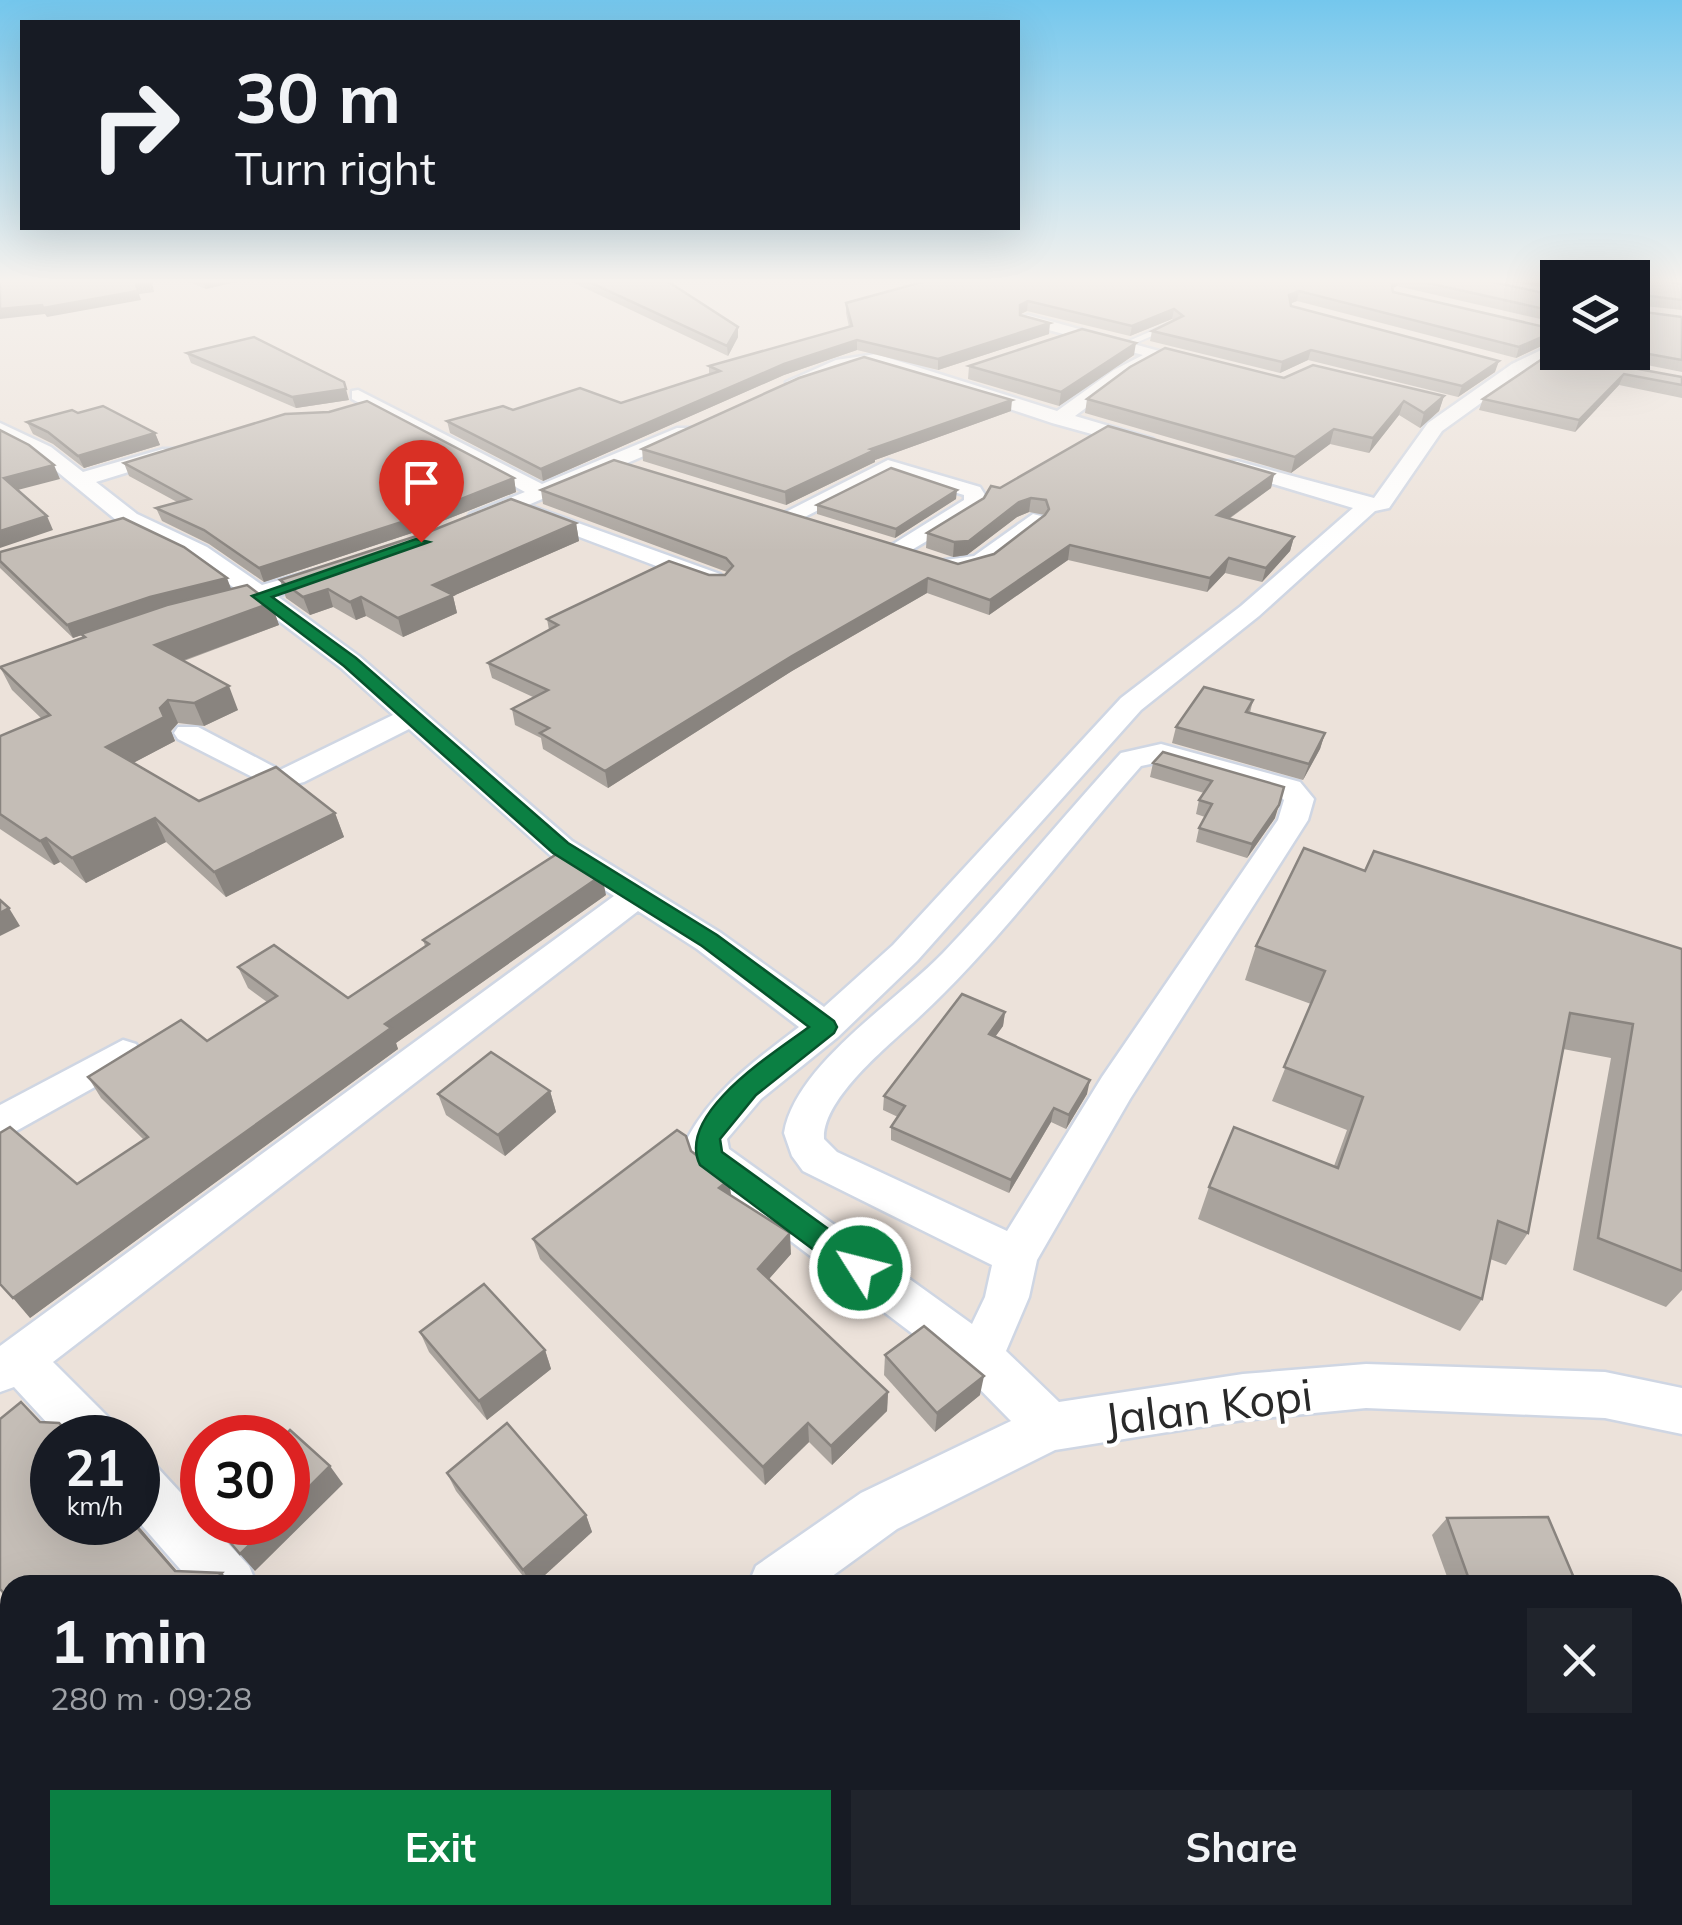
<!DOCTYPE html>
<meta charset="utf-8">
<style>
:root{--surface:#171b24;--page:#20242c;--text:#f1f3f6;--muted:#9ea1a6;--accent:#0b8043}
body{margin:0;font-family:Mulish,sans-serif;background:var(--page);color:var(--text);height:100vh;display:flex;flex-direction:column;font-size:38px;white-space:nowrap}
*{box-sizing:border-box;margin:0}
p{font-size:32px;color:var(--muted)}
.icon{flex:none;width:55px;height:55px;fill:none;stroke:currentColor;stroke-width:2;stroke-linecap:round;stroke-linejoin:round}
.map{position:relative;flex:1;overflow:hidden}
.panel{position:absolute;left:0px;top:1575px;width:1682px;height:350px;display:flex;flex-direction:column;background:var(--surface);border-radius:30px 30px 0 0;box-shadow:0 10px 40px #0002}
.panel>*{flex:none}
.top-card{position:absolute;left:20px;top:20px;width:1000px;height:210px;border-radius:0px;box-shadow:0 10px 40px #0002;background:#171b24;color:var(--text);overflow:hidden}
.controls{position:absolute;left:1540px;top:260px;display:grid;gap:20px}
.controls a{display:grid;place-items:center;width:110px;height:110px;border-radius:0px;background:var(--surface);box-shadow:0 10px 40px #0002;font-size:50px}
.speed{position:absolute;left:30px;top:1415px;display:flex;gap:20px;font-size:50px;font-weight:700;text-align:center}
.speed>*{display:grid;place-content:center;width:130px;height:130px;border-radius:50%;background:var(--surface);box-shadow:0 10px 40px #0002;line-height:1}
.speed small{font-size:25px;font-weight:400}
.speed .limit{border:15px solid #d22;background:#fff;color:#111}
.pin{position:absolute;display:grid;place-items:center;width:85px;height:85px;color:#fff;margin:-102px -42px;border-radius:50% 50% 50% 0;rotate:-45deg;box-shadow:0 0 10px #0007}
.pin .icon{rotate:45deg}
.me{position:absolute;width:110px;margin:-55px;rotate:306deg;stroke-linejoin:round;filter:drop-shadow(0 0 8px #0008)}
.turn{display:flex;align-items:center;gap:35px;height:210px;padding:0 50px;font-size:45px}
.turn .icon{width:130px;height:130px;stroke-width:2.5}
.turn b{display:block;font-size:70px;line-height:85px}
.round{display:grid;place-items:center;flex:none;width:105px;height:105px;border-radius:0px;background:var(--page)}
.overview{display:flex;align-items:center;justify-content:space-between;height:170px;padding:0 50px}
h1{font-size:60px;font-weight:700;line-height:75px}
.button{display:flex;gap:20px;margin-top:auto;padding:20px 50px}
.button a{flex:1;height:115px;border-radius:0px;background:var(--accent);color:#fff;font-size:40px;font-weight:700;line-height:115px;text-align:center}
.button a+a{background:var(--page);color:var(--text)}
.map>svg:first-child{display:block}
</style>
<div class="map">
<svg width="1682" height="1925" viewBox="0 0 1682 1925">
<rect width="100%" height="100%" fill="#ece2da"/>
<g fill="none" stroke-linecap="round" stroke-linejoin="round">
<defs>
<path id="lane" d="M1168 324 1175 326 1124 348 1117 346Z"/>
<g id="street">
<path d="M1028 315 1210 365 1201 370 1160 359 1126 378 1075 416 1153 439 1156 443 1146 449 1052 423 875 364 846 369 795 387 786 382 836 360 876 354 1057 411 1114 370 1143 355 1022 323V317Z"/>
<path d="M1558 342 1560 352 1524 372 1442 431 1389 508 1375 511 1259 616 1141 710 917 961 838 1037 761 1099 727 1139 729 1149 972 1324 985 1297 992 1265 803 1171 792 1156 784 1133C795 1065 897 1001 943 953 1005 888 1061 819 1121 753L1161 744 1300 782 1314 799 1308 820 1130 1099 1037 1260 1029 1297 1006 1351 1059 1402 1243 1374 1366 1364 1605 1372 1682 1388V1434L1605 1418 1366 1408 1243 1420 1055 1450 897 1529 820 1585H748L756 1566 861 1493 1011 1421 963 1372 696 1169 687 1139C713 1090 756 1060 799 1027L697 949 638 911 53 1362 112 1421 119 1438H61L14 1387 0 1392V1346L614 896 550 855 409 729 304 782 276 789 178 739 174 733 178 727H198L280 770 393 715 341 668 255 603 218 613 209 611 206 606 209 601 240 592 191 557 121 524 37 455 0 436V423L51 447 83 472 163 449H177V457L96 482 137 514 207 547 262 585 326 567 334 569 338 574 334 579 277 596 359 656 572 841 721 933 824 1007 893 945 1121 698 1241 606 1353 508 1223 469V461H1237L1374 498 1428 423 1512 364ZM1160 762 1278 794 1284 800 1278 820 1102 1077 1007 1231 837 1152 824 1139C822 1099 888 1046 916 1020 999 943 1066 851 1141 766Z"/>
<path d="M358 390 542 484 677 428H691V436L528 505 720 574 724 579 712 586 704 584 524 516V507L486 524H470L467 519 470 514 525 492 352 399V391Z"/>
<path d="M888 460 980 487 987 498 981 509 898 558 887 551 890 546 964 500V495L890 473 795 522H779L776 517Z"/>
<path d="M1033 514 1041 516 1044 521 1041 526C1010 552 981 582 938 571L934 566 938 561 974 556Z"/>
<path d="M123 1040 136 1044 142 1054 136 1064 0 1140V1105Z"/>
<path d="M138 1459 156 1466 202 1516V1522H208L249 1566 257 1585H194L138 1521Z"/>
<path d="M247 1915H322L318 1925H243Z"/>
</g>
</defs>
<use href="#lane" stroke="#cfd6e3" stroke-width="4"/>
<use href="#street" stroke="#cfd6e3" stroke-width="5"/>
<use href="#lane" fill="#fff" fill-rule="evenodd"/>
<use href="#street" fill="#fff" fill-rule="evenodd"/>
</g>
<g fill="#a9a39d">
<path d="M186 281H240L206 289Z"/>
<path d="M570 281H667L738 337 728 356Z"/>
<path d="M926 281H1488L1558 296V323L1397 286 1392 288 1393 292 1554 340 1516 358 1297 301 1291 303V306L1495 372 1458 397 1308 360 1280 373 1150 341 1152 331 1174 321 1172 319 1130 336 1027 311 1020 314 1049 334 938 370 857 350 784 375 543 481 450 433 447 421 513 410 621 403 709 374V366L849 327 846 313V303Z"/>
<path d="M1507 281H1558V290Z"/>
<path d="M1632 281 1682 284V310L1635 305 1636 311 1682 317V372L1581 352H1632Z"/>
<path d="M187 353 349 400 296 408 191 363Z"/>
<path d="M1551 353 1682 377V398L1619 385 1575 432 1479 410 1483 399Z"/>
<path d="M1134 355 1059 406 968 379 969 366Z"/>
<path d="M1284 378 1444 396 1439 411 1420 428 1399 415 1369 453 1330 444 1291 473 1085 413 1087 399Z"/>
<path d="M1011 411 875 460V462L786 505 643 461 642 449Z"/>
<path d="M78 413 155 433 160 445 84 468 53 444 33 434 27 422Z"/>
<path d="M124 463 514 478 516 492 412 533 264 582 209 544 162 521 156 508 177 502 129 476Z"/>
<path d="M1274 474 1271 488 1229 519 1294 537 1290 551 1262 582 1225 573 1207 592 1068 560 989 615 927 593 792 671 608 788 543 749 541 738 515 725 512 709 533 697 492 678 488 663 549 630 547 619 709 575H725L727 572 543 504 541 490 958 564 994 554 1045 515 1029 512 1017 517 967 555 953 557 926 548 927 533 1000 488Z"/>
<path d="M956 499 895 538 817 514V505Z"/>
<path d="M576 523 579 541 453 596 457 613 403 637 366 616 356 620 333 607 310 615 286 598 280 580Z"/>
<path d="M0 552 231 589 271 603 279 625 184 661 238 710 204 726 178 723 171 731 175 741 133 763 199 801 335 813 344 837 226 897 166 842 86 883 60 862 54 865 0 829V736L42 719 12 690 0 667 83 638 82 635 73 638 0 568Z"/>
<path d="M1253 700 1250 713 1325 733 1320 749 1303 780 1172 743 1176 727Z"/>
<path d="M1163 752 1275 818 1247 858 1196 842 1199 828 1205 817 1196 814 1199 800 1204 793 1150 777 1153 763Z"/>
<path d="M1365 871 1682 949V1290L1666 1307 1573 1270 1611 1058 1563 1049 1528 1233 1506 1265 1490 1259 1482 1299 1460 1331 1198 1219 1209 1187 1334 1166 1347 1130 1272 1101 1311 1004 1245 980 1256 946Z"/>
<path d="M606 895 396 1043 398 1049 30 1318 77 1184 144 1140 101 1098 88 1077 207 1041 267 1002 248 988 238 967 348 998 425 946 423 940Z"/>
<path d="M1005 1012 1003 1026 995 1037 1087 1094 1066 1129 1051 1122 1009 1193 891 1140V1127L898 1117 883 1110 884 1096Z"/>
<path d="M550 1091 556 1112 505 1156 446 1115 438 1094Z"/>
<path d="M691 1151 731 1196 791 1254 769 1279 888 1392 887 1411 832 1465 809 1442 765 1485 540 1259 533 1239Z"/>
<path d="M420 1332 545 1350 551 1369 487 1420 429 1352Z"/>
<path d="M885 1355 980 1395 935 1432 884 1375Z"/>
<path d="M447 1473 586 1515 592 1532 534 1585H530L456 1491Z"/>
<path d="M1447 1518 1577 1585H1450L1432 1535Z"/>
</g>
<g fill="#89847f">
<path d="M152 281 154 292 139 294 141 300 47 317 45 314 0 319V309L136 285Z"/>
<path d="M203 281H240L206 289Z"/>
<path d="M1390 281H1398L1397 286 1388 290Z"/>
<path d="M1299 291 1297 301 1287 305 1289 295Z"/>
<path d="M1028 301 1027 311 1019 315 1020 305Z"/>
<path d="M1174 309 1172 319 1130 336 1132 326Z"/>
<path d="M1050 323 1049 334 938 370V359Z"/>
<path d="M738 327V337L728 356 727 346Z"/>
<path d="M1558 330 1554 340 1516 358 1519 347Z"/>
<path d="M857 340V350L784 375 543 481 541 469 784 364Z"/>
<path d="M1136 343 1134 355 1059 406 1061 392Z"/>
<path d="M1311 350 1308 360 1280 373 1282 362Z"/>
<path d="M1499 361 1495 372 1458 397 1462 386Z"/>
<path d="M1624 374 1619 385 1575 432 1579 420Z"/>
<path d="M346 389 349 400 296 408 292 397Z"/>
<path d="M1444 396 1439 411 1420 428 1424 413Z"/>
<path d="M1012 400 1011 411 875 460V462L786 505 785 492 871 449Z"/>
<path d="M1404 401 1399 415 1369 453 1373 438Z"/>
<path d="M1334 429 1330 444 1291 473 1295 457Z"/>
<path d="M155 433 160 445 84 468 78 456Z"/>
<path d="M54 465 60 479 10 492 4 478Z"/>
<path d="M1274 474 1271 488 1214 529 1217 515Z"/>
<path d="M514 478 516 492 412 533 264 582 259 568Z"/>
<path d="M957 490 956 499 895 538 896 529Z"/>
<path d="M1031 498 1029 512 1017 517 967 555 953 557 954 542 1019 502Z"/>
<path d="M47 516 53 530 0 548V531Z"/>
<path d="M576 523 579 541 453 596 457 613 403 637 398 618 433 585Z"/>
<path d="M1294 537 1290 551 1262 582 1266 568Z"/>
<path d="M1070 545 1068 560 989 615 990 600Z"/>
<path d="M1229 558 1225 573 1207 592 1210 578Z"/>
<path d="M227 578 232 591 156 610 73 638 67 625 150 597Z"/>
<path d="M928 578 927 593 792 671 608 788 605 771 792 656Z"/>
<path d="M328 589 333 607 310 615 303 597Z"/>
<path d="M361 597 366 616 356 620 350 602Z"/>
<path d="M271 603 279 625 165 667 155 645Z"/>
<path d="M229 686 238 710 204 726 194 703Z"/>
<path d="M168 700 178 723 171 731 175 741 118 771 106 747 160 708Z"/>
<path d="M1325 733 1320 749 1303 780 1309 764Z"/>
<path d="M1279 805 1275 818 1247 858 1252 844Z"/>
<path d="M335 813 344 837 226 897 214 872Z"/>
<path d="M155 818 166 842 86 883 72 858Z"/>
<path d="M46 838 60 862 54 865 40 841Z"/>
<path d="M602 875 606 895 396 1043 398 1049 30 1318 13 1298 385 1024Z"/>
<path d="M9 908 20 926 0 936V913Z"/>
<path d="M1005 1012 1003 1026 987 1048 989 1034Z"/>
<path d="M1090 1080 1087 1094 1066 1129 1069 1115Z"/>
<path d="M550 1091 556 1112 505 1156 498 1135Z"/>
<path d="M1054 1108 1051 1122 1009 1193 1011 1180Z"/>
<path d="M729 1180 732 1201 719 1188Z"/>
<path d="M790 1233 791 1254 760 1289 758 1269Z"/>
<path d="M545 1350 551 1369 487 1420 479 1401Z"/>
<path d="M984 1376 980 1395 935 1432 937 1413Z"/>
<path d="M888 1392 887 1411 832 1465 831 1446Z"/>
<path d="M808 1423 809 1442 765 1485 763 1467Z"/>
<path d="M330 1466 343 1484 255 1571 240 1554 273 1522H288V1508Z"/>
<path d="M586 1515 592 1532 534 1585H531L523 1570Z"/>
<path d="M132 1522H135L189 1585 175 1571Z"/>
<path d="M222 1573 234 1585H210Z"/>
<path d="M0 1860 10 1872V1908L0 1892Z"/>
<path d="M14 1915H33L40 1925H20Z"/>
</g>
<g fill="#c4bdb6" stroke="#89847f" stroke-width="2.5">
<path d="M0 281H151V284L136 285 138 291 43 308 42 305 0 309Z"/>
<path d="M587 281H667L738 327 727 346Z"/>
<path d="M926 281H1391L1393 292 1558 330 1519 347 1299 291 1289 295 1291 306 1499 361 1462 386 1311 350 1282 362 1152 331 1183 316 1174 309 1132 326 1028 301 1020 305V315L1050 323 938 359 857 340 784 364 541 469 447 421 503 406 513 410 580 388 621 403 720 371 709 366 852 326 846 303Z"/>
<path d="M1419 281H1488L1558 296V312Z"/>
<path d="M1632 281H1667L1682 284V300L1634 294 1636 311 1682 317V360L1632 351Z"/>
<path d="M1082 329 1136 343 1061 392 969 366Z"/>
<path d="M254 337 344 382 346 389 292 397 187 353Z"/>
<path d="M1165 348 1284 378 1313 365 1444 396 1424 413 1404 401 1373 438 1334 429 1295 457 1087 399 1130 367Z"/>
<path d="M1551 353 1682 377V385L1624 374 1579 420 1483 399Z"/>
<path d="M864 357 1012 400 871 449 875 450 785 492 642 449 799 378Z"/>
<path d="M367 401 514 478 408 520 259 568 204 530 156 508 190 499 124 463 285 414 329 412Z"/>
<path d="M103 406 155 433 78 456 48 432 27 422 72 410 78 413Z"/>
<path d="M1108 426 1274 474 1217 515 1294 537 1266 568 1229 558 1210 578 1070 545 990 600 928 578 792 656 605 771 540 733 549 728 512 709 548 690 488 663 558 625 547 619 669 561 709 575H725L733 566 726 558 541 490 614 460 958 564 994 554 1045 515 1049 509 1046 500 1031 498 1019 502 969 541 954 542 927 533 984 498 991 486 1000 488Z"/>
<path d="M0 430 29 445 54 465 4 478 47 516 0 531Z"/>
<path d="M891 468 957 490 896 529 817 505Z"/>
<path d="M511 499 576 523 433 585 453 595 398 618 361 597 350 602 328 589 303 597 280 580 426 533Z"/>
<path d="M123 518 184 547 227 578 150 597 67 625 0 561V552Z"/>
<path d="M247 585 271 603 155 645 229 686 194 703 168 700 160 708 164 717 106 747 199 801 276 767 335 813 214 872 155 818 72 858 46 838 40 841 0 814V736L50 715 0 667 85 637 81 634 167 605Z"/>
<path d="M1204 687 1253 700 1246 712 1325 733 1309 764 1176 727Z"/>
<path d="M1163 752 1284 787 1279 805 1252 844 1199 828 1212 804 1199 800 1212 781 1153 763Z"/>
<path d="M1304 848 1365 871 1374 851 1682 949V1271L1598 1238 1633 1024 1570 1013 1528 1233 1498 1221 1482 1299 1209 1187 1234 1127 1338 1168 1363 1097 1284 1067 1325 971 1256 946Z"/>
<path d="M563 850 602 875 385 1024 391 1028 13 1298 0 1284V1133L10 1127 77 1184 148 1137 88 1077 181 1020 207 1041 277 996 238 967 274 945 348 998 429 944 423 940Z"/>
<path d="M0 900 9 908 0 913Z"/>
<path d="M962 994 1005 1012 989 1034 1090 1080 1069 1115 1054 1108 1011 1180 891 1127 905 1106 884 1096Z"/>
<path d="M491 1052 550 1091 498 1135 438 1094Z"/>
<path d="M677 1130 686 1136 691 1151 729 1180 719 1188 790 1233 758 1269 888 1392 831 1446 808 1423 763 1467 533 1239Z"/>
<path d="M484 1284 545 1350 479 1401 420 1332Z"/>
<path d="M924 1326 984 1376 937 1413 885 1355Z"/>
<path d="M21 1402 40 1422 59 1423 73 1438H52V1522H132L175 1571 222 1573 210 1585H10V1600L0 1589V1419Z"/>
<path d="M507 1423 586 1515 523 1570 447 1473Z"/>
<path d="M290 1430 330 1466 288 1508V1438H282Z"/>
<path d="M1548 1517 1577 1585H1471L1447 1518Z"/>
<path d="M213 1522H273L240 1554Z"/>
<path d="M0 1892 10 1908V1915H14L20 1925H0Z"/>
</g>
<linearGradient id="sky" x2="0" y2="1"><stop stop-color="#74c7ed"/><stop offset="0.51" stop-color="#f6f2ee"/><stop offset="1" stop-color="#f6f2ee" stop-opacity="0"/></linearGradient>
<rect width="1682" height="551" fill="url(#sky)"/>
<path fill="#0b8043" stroke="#07532c" stroke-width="2.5" d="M416 539 429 542 272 597 356 658 568 843 717 935 834 1021 837 1027 834 1033 756 1095 720 1139 722 1152 870 1259 875 1268 870 1277 860 1281 850 1277 700 1165C675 1114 774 1053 809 1027L702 946 553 853 344 666 252 596Z"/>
<g text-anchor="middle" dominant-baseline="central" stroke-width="8" stroke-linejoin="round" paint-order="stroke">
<g font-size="45" fill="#292929" stroke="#fff">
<text transform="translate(1208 1406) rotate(-7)">Jalan Kopi</text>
</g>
</g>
</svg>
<div class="controls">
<a><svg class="icon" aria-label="layers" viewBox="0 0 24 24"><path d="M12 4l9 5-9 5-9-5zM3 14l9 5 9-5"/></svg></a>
</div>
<div class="speed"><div>21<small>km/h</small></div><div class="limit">30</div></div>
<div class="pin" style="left:421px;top:542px;background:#d93025"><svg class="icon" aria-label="arrive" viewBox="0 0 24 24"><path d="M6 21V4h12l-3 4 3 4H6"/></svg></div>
<svg class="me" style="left:860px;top:1268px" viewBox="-20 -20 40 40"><circle r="17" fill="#0b8043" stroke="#fff" stroke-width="3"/><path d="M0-11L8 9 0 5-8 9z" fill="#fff"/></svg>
<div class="top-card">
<div class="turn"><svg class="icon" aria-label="right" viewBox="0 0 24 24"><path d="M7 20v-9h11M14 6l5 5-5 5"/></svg><div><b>30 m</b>Turn right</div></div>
</div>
<section class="panel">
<div class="overview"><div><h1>1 min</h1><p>280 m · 09:28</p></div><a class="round"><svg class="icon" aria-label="close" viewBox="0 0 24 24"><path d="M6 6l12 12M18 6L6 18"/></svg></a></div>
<div class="button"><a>Exit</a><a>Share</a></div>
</section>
</div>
